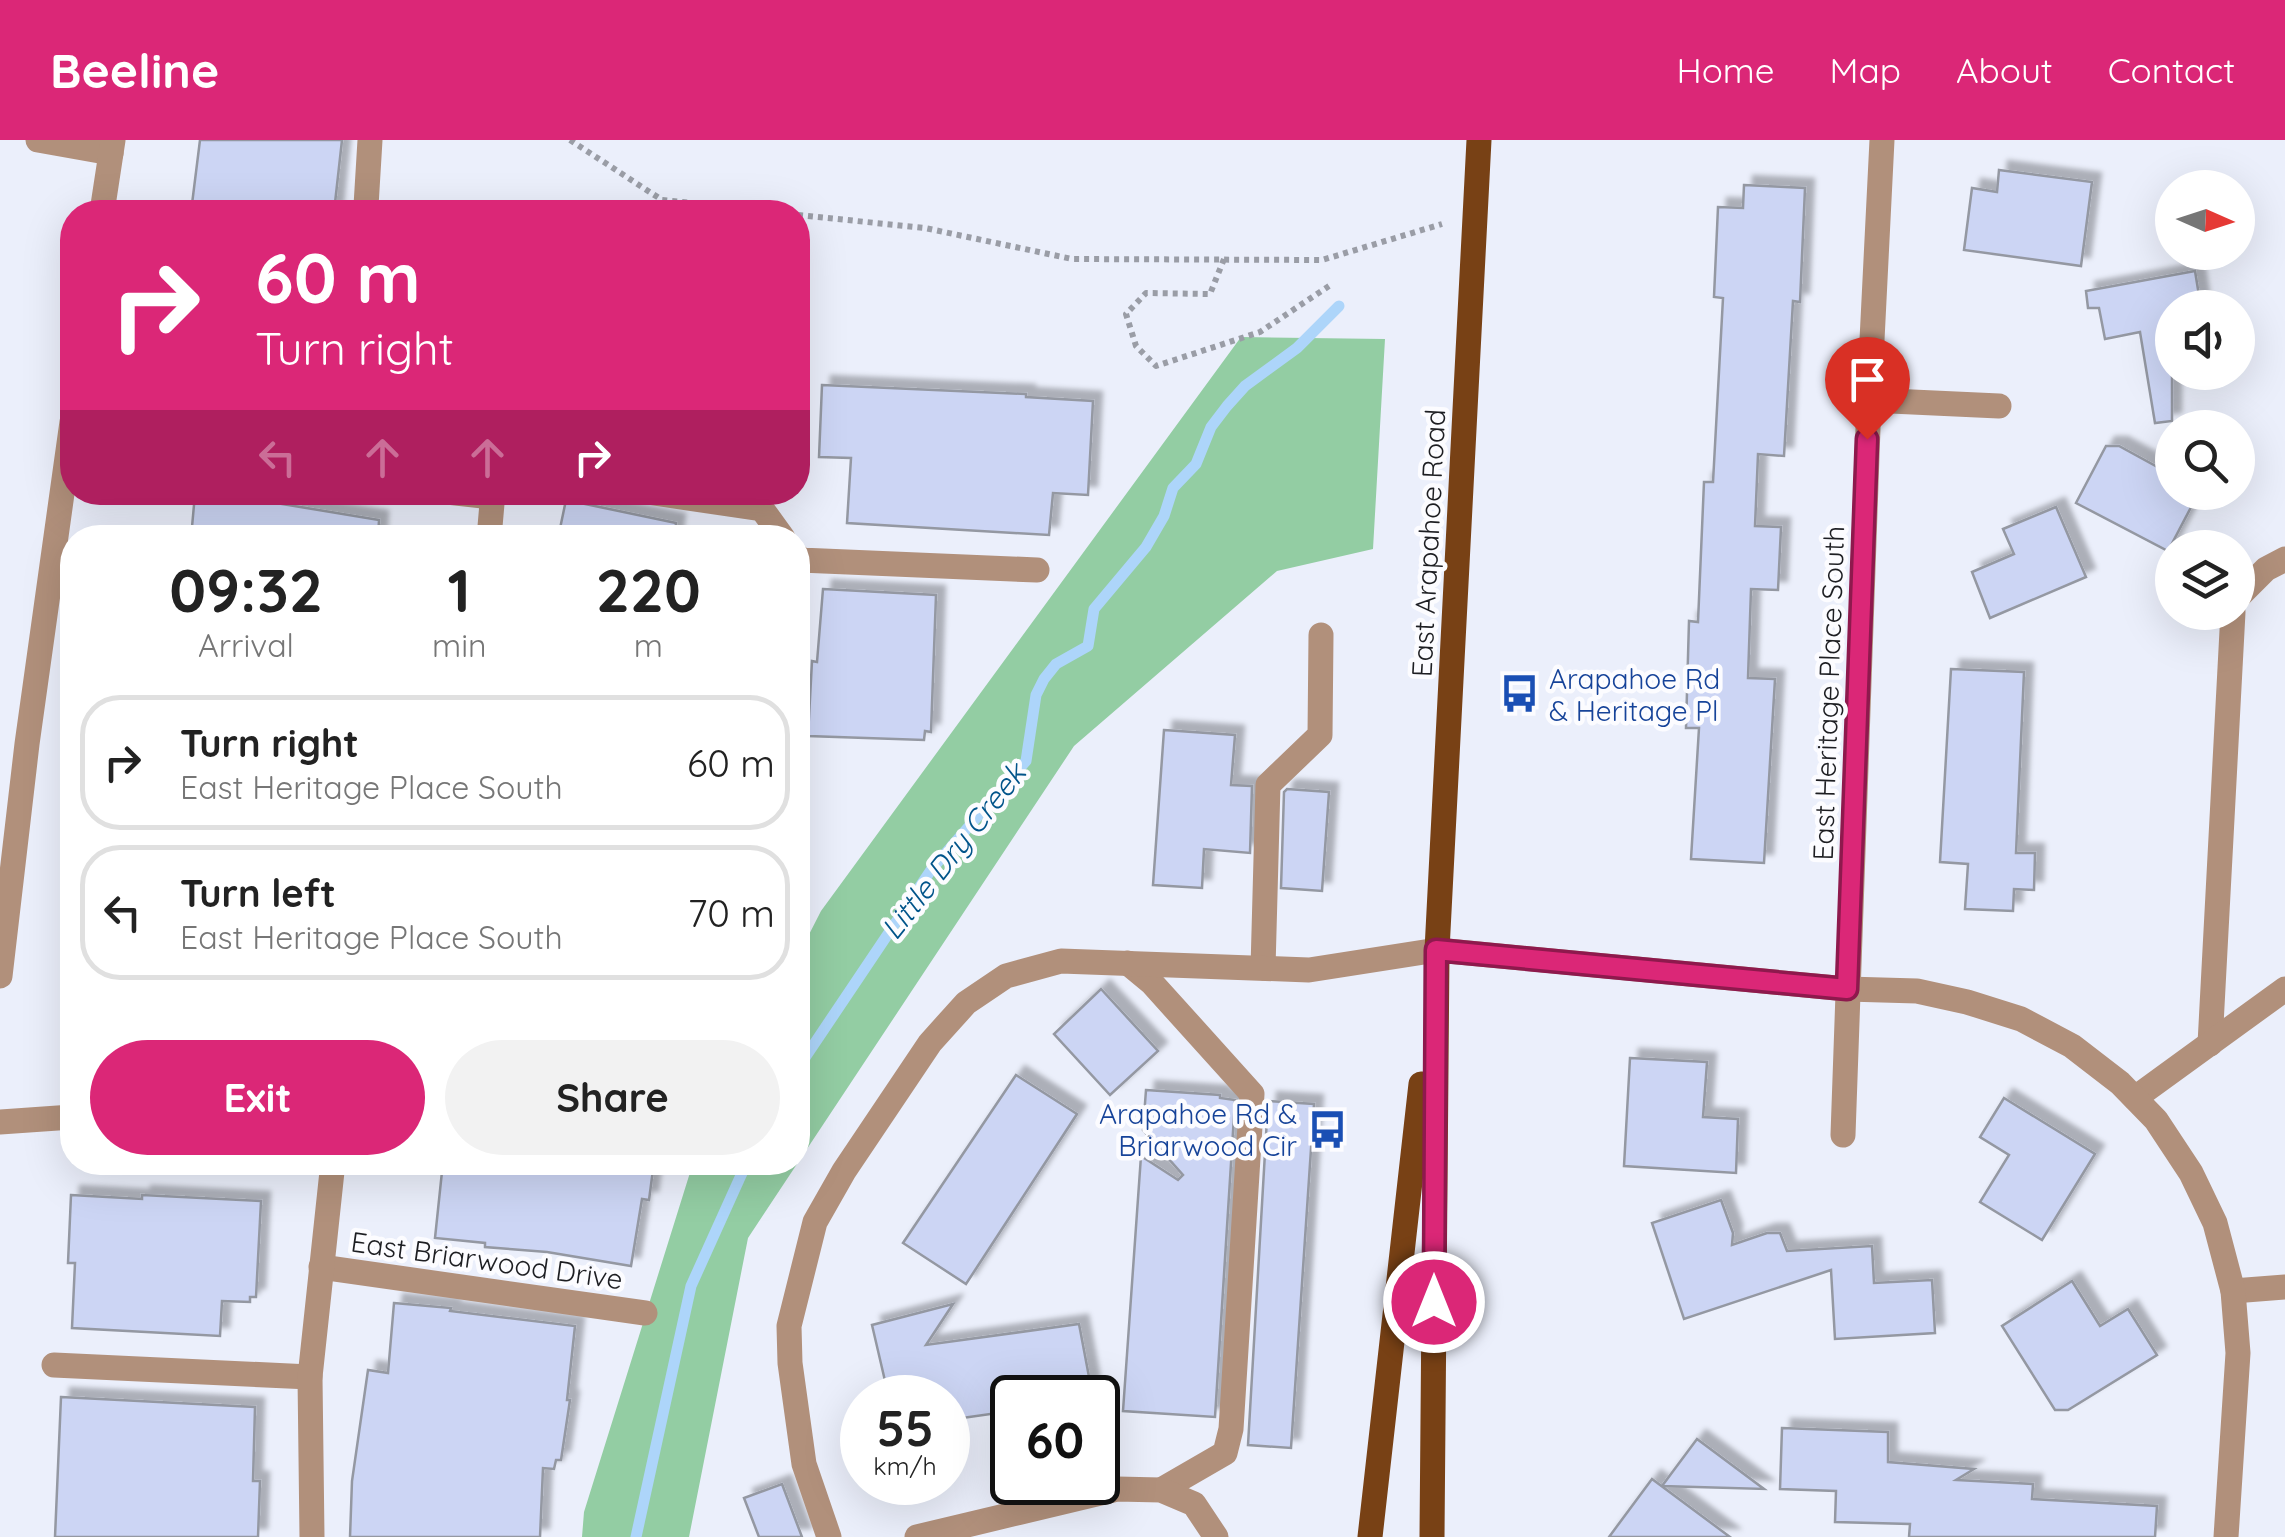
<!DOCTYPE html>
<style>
:root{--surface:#fff;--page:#f2f2f2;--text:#222;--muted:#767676;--line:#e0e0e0;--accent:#db2777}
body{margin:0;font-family:Quicksand,sans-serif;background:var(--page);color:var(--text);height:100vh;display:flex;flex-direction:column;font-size:38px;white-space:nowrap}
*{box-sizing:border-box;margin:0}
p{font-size:32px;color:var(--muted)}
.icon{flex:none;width:55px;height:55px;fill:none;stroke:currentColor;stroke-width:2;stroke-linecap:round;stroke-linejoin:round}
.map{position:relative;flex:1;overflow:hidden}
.panel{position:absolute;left:60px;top:385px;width:750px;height:650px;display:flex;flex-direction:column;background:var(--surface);border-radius:40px;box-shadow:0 10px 40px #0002}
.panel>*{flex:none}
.top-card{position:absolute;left:60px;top:60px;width:750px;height:305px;border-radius:40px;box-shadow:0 10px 40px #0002;background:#db2777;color:#fff;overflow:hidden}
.needle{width:65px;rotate:93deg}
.controls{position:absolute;left:2155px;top:30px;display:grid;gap:20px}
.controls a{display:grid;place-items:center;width:100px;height:100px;border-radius:50%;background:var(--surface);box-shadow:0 10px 40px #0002;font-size:50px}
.speed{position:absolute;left:840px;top:1235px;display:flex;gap:20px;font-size:50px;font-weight:700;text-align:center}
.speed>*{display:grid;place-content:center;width:130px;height:130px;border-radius:50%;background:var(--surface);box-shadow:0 10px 40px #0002;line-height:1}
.speed small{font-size:25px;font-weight:400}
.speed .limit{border:5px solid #111;border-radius:15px;background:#fff;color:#111}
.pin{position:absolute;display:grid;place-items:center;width:85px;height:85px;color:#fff;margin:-102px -42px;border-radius:50% 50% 50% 0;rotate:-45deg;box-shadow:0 0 10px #0007}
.pin .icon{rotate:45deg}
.me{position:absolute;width:110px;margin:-55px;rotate:0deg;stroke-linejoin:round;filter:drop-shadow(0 0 8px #0008)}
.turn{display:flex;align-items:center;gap:35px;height:210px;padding:0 30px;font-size:45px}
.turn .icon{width:130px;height:130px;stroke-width:2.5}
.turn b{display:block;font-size:70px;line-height:85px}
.lanes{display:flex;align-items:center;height:95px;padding:0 30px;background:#0003;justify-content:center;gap:50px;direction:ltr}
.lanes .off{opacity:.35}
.eta{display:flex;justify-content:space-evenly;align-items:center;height:170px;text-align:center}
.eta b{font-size:60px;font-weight:700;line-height:70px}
.cta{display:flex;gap:20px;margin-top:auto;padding:20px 30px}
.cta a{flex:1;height:115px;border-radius:60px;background:var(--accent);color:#fff;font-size:40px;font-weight:700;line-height:115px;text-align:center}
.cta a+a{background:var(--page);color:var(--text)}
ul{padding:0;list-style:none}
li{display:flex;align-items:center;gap:30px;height:135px;margin:0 20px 15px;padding:0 10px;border:5px solid var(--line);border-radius:40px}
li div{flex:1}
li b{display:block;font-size:38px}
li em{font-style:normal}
header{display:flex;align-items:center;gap:60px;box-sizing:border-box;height:140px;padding:0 50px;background:var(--accent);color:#fff}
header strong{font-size:48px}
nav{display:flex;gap:55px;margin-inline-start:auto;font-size:35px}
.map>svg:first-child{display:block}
</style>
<header>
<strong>Beeline</strong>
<nav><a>Home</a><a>Map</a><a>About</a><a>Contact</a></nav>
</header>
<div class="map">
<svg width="2285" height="1397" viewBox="0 0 2285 1397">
<defs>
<filter id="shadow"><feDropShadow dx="9" dy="-9" stdDeviation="2.5" flood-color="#0004"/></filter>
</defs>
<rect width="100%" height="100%" fill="#ebeffb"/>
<path fill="#93cda3" d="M1241 197 1385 199 1373 409 1277 431 1074 606 748 1098 689 1397H582L584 1372 693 1023 798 1022V816L821 771Z"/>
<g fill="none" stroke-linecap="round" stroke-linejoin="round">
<g stroke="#add5fa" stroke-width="11">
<path d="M798 928 931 730 1026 621 1036 555 1044 539 1056 524 1088 506 1094 469 1146 407 1164 376 1173 348 1196 324 1211 287 1227 266 1245 246 1297 208 1339 166"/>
<path d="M636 1397 691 1146 747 1022"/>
</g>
</g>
<g fill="#ccd5f4" stroke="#9498a2" stroke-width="2.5" filter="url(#shadow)">
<path d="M200 0H342L334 72H191Z"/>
<path d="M1999 30 2092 42 2081 126 1964 110 1972 48 1997 52Z"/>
<path d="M1744 45 1805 48 1800 162 1793 161 1784 316 1758 314 1755 386 1781 387 1778 450 1751 449 1748 538 1775 539 1764 723 1691 719 1699 588H1686L1689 481 1698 482 1704 342H1713L1723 158 1714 157 1718 67 1743 68Z"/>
<path d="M2195 131 2201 168H2172V281L2155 283 2140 192 2105 199 2099 168H2088L2086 151Z"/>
<path d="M822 245 1026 254V257L1093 261 1088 355 1053 353 1049 395 847 383 851 318 819 317Z"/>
<path d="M2106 306H2119L2172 335V352H2199L2168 411 2076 363Z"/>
<path d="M195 354 264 361 379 380 378 398H191Z"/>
<path d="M566 360 676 383 674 398H558Z"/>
<path d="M2056 367 2086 437 1990 478 1972 432 2014 414 2003 389Z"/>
<path d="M823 449 936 455 931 592 925 591 924 600 808 596 812 521 817 522Z"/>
<path d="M1951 529 2024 532 2016 713H2035L2034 750 2014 749 2013 771 1965 769 1968 724 1940 722Z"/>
<path d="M1164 590 1235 595 1231 645 1252 646 1250 713 1204 709 1202 748 1153 745Z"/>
<path d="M1287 649 1329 652 1322 751 1281 748 1284 652Z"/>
<path d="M1101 849 1158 911 1110 955 1054 894Z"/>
<path d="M1630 918 1707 922 1703 977 1738 979 1736 1033 1624 1026Z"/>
<path d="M1016 935 1077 974 966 1144 903 1103Z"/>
<path d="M1146 950 1220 955V958L1235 960 1215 1277 1123 1271 1141 1016 1178 1040 1183 1035 1143 990Z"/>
<path d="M2004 958 2095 1014 2042 1100 1980 1062 2009 1015 1980 997Z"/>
<path d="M1268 961 1314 964 1291 1308 1248 1305Z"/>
<path d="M443 1022H654L649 1060 642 1059 631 1126 547 1112 485 1107V1103L435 1098Z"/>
<path d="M71 1055 142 1059V1055L261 1061 256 1157H250V1162L222 1161 220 1196 72 1188 75 1123H68Z"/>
<path d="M1721 1060 1733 1093 1732 1105 1767 1093H1780L1787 1111 1872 1106 1874 1143 1932 1140 1935 1193 1835 1199 1831 1130 1684 1179 1652 1083Z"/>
<path d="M2072 1141 2100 1186 2128 1169 2157 1215 2068 1270H2055L2002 1186Z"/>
<path d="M394 1163 451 1168 450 1171 575 1186 567 1260H570L561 1320H556L554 1329 543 1328 540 1397H350L352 1341 368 1230 388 1233Z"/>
<path d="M953 1164 926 1205 1079 1184 1093 1258H1012V1271L948 1280V1258H889L872 1185Z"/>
<path d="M61 1257 255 1267 253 1341H260L258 1397H55Z"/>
<path d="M1782 1288 1888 1292V1322L1974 1329 1956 1340 2033 1344 2032 1359 2157 1366 2155 1397H1909L1910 1384 1835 1382 1836 1351 1780 1349Z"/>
<path d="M1697 1299 1764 1349 1662 1346Z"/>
<path d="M1652 1339 1730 1397H1609Z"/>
<path d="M782 1344 802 1397H759L744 1358Z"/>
</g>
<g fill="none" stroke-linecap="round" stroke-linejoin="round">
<g stroke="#9a9da6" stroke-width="6" stroke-dasharray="5 5" stroke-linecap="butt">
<path d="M570 0 662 60 778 72"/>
<path d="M798 75 925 88 1072 119 1322 120 1442 84"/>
<path d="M1224 119 1210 154 1146 153 1126 174 1136 206 1156 226 1260 192 1329 146"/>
</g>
<g stroke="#b1907b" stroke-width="25">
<path d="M38 0 111 13"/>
<path d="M102 72 113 0"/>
<path d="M368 72 366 66 370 0"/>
<path d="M1869 260 1999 266"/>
<path d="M447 352 492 357"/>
<path d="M647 352 762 369 783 398"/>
<path d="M489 398 493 352"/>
<path d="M798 417 800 420 1037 430"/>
<path d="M2238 457 2266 429 2285 419"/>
<path d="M1128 823 1151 842 1252 954 1231 1289 1225 1313 1161 1350"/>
<path d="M1263 828 1268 645 1320 595 1321 495"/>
<path d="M0 836 27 604 72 282"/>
<path d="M2210 904 2233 472"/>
<path d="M2135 958 2285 849"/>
<path d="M0 982 72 977"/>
<path d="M1843 995 1869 260 1882 0"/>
<path d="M321 1127 645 1173"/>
<path d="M2233 1151 2285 1147"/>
<path d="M54 1225 310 1237"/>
<path d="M312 1397 310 1237 333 1022"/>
<path d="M829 1397 804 1324 790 1223 789 1186 815 1082 844 1031 930 903 966 863 1006 836 1061 821 1309 830 1437 810 1847 849 1917 851 1967 862 2021 879 2072 906 2120 943 2156 980 2191 1033 2215 1083 2233 1151 2238 1213 2226 1397"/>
<path d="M917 1397 1117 1349 1161 1350 1194 1364 1216 1397"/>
</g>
<g stroke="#784115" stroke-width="25">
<path d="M1370 1397 1421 944"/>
<path d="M1432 1397 1437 810 1479 0"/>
</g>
</g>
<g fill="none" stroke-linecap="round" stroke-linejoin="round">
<defs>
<path id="route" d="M1434 1162 1436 810 1847 849 1867 299"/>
</defs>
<use href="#route" stroke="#8e194d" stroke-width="25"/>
<use href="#route" stroke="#db2777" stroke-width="18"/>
</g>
<defs>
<symbol id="bus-bare" viewBox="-9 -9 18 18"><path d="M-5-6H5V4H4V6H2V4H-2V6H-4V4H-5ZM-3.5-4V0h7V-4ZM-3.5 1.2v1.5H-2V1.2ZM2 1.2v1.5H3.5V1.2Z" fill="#1a4fb4" stroke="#fcfcff" stroke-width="2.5" paint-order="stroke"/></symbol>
</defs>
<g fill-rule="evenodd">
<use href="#bus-bare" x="1492" y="526" width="55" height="55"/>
<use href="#bus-bare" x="1300" y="962" width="55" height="55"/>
</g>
<g text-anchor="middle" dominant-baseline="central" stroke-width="9" stroke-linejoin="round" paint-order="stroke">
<g font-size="28" fill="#1d1e22" stroke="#fcfcff">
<text transform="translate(1428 403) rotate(-87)">East Arapahoe Road</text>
<text transform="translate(1828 553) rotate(-88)">East Heritage Place South</text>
<text transform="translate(487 1120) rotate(8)">East Briarwood Drive</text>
</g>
<g font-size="28" fill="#164399" stroke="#fcfcff" text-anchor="start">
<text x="1549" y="538">Arapahoe Rd<tspan x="1549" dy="32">&amp; Heritage Pl</tspan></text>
<text x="1297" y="973" text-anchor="end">Arapahoe Rd &amp;<tspan x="1297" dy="32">Briarwood Cir</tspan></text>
</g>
<g font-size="30" font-style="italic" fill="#01548a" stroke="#fcfcff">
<text transform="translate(953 711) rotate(-52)">Little Dry Creek</text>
</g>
</g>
</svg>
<div class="controls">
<a><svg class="needle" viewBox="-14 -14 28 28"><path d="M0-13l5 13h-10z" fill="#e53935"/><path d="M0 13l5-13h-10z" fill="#767676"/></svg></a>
<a><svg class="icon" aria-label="sound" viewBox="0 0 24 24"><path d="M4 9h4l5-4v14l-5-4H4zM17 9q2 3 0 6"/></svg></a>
<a><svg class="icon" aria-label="search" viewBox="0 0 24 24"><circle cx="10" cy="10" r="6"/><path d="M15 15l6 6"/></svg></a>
<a><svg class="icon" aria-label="layers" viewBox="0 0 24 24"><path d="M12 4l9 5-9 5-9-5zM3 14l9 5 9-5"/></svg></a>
</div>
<div class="speed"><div>55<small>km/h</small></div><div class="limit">60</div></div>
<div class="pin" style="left:1867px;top:299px;background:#d93025"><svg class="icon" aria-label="arrive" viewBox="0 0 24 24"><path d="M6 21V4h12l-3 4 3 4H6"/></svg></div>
<svg class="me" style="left:1434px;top:1162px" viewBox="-20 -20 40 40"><circle r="17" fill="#db2777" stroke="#fff" stroke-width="3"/><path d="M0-11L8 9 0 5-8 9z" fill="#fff"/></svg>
<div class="top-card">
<div class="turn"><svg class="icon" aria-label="right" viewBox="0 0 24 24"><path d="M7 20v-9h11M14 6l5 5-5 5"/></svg><div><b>60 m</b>Turn right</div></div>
<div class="lanes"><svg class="icon off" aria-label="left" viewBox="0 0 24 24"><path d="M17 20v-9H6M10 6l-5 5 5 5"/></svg><svg class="icon off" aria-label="ahead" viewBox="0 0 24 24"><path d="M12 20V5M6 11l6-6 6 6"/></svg><svg class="icon off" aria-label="ahead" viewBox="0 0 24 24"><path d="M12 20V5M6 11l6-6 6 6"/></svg><svg class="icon" aria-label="right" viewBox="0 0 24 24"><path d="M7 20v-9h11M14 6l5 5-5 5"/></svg></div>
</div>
<section class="panel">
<div class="eta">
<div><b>09:32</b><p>Arrival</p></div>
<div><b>1</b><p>min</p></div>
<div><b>220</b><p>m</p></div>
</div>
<ul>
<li><svg class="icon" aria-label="right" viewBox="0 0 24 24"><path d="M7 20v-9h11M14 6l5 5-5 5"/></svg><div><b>Turn right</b><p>East Heritage Place South</p></div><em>60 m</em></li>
<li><svg class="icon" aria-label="left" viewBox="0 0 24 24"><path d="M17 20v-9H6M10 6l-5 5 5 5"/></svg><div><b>Turn left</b><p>East Heritage Place South</p></div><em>70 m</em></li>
</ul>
<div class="cta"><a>Exit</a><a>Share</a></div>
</section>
</div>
